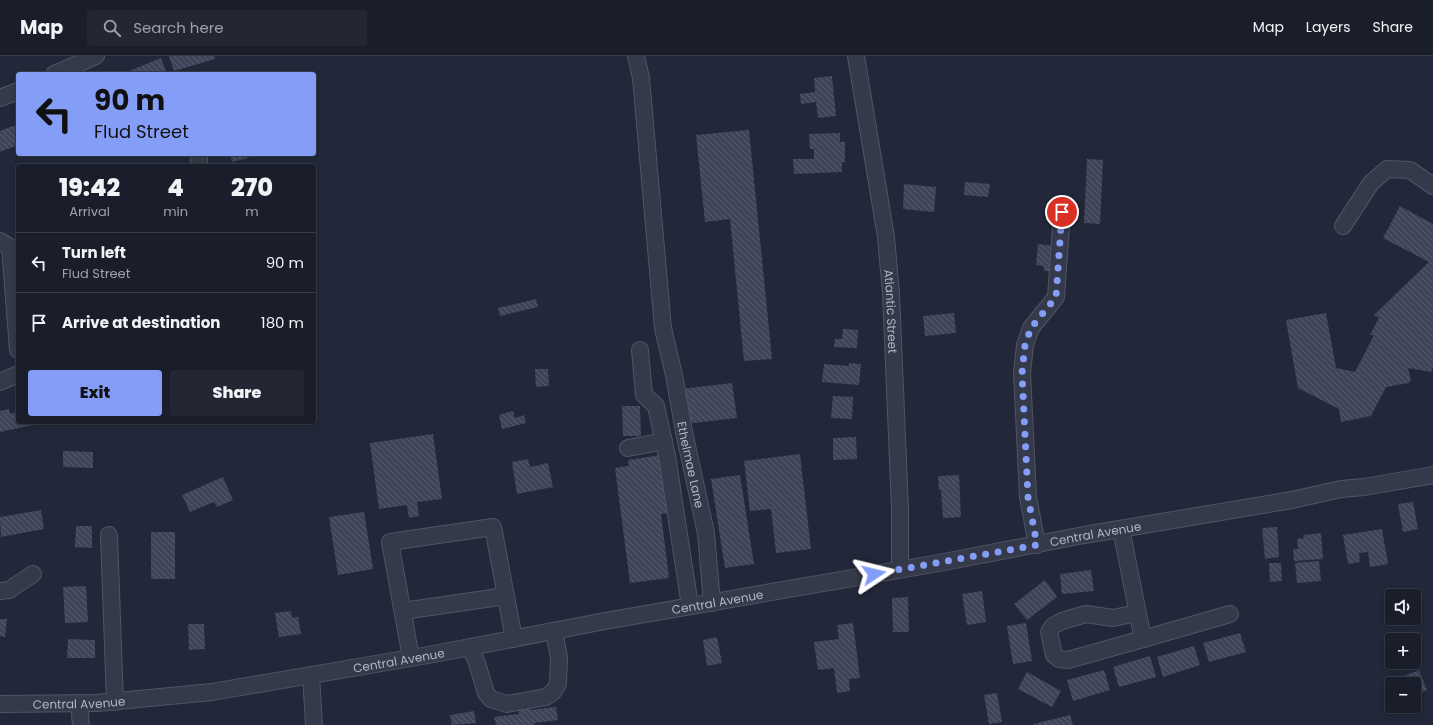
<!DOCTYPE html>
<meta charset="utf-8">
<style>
:root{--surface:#1a1e2b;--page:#232733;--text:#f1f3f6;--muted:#9fa2a9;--line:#383c47;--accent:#849ef7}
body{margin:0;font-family:Poppins,sans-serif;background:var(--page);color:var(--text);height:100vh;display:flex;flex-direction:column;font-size:15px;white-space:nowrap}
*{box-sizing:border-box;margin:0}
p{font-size:13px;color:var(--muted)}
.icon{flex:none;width:22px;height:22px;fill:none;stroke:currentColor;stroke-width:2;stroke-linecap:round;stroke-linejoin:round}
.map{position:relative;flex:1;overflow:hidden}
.details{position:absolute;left:16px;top:108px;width:300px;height:260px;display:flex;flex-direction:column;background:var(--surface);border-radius:4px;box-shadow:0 2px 6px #0003,0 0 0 1px var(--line)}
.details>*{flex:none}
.guide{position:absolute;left:16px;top:16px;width:300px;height:84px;border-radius:4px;box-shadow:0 2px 6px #0003,0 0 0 1px var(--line);background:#849ef7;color:#111;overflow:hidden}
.controls{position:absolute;left:1385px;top:533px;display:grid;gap:8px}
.controls a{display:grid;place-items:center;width:36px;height:36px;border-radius:4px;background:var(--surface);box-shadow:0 2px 6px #0003,0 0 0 1px var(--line);font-size:20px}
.pin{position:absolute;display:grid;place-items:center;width:34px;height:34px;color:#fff;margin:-17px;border:2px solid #fff;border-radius:50%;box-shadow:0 1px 4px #0007}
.me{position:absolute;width:44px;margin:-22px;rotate:80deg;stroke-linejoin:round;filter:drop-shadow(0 0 3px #0008)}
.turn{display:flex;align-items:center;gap:14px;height:84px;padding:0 12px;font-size:18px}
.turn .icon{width:52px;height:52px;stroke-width:2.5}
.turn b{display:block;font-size:28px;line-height:34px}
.eta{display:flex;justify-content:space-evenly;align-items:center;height:68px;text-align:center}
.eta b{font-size:24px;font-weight:800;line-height:28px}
.action{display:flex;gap:8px;margin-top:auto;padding:8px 12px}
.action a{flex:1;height:46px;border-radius:4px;background:var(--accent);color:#111;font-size:16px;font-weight:800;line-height:46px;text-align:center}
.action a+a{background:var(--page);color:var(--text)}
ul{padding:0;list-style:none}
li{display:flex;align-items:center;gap:12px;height:60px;padding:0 12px;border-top:1px solid var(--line)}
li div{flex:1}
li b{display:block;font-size:15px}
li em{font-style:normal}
header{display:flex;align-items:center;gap:24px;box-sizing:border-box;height:56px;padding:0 20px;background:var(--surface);border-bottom:1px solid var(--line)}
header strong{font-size:19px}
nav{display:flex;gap:22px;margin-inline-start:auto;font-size:14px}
.search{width:280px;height:36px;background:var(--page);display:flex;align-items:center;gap:10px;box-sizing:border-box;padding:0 14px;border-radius:4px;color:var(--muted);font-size:15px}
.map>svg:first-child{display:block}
</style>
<header>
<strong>Map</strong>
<div class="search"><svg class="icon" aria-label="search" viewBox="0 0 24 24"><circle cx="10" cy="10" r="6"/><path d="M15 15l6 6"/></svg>Search here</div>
<nav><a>Map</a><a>Layers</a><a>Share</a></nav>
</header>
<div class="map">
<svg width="1433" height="669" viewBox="0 0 1433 669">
<defs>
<pattern id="building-back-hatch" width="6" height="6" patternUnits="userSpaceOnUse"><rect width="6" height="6" fill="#3e4559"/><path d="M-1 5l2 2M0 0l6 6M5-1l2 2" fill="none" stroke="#575e6f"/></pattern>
</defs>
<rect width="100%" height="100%" fill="#222839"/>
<g fill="url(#building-back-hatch)">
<path d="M169 0H215V3L174 15Z"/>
<path d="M161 2 167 18H122Z"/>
<path d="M832 20 836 60 818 62 816 46 801 48 800 38 815 36 814 22Z"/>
<path d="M18 68V89L0 96V75Z"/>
<path d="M749 74 772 303 744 305 730 163 705 166 696 79Z"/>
<path d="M840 77V86H845V106H842V116L794 118 793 103H814V93H810L809 78Z"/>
<path d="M230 98H250L251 101 232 106Z"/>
<path d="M1087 103 1103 104 1100 168 1084 167Z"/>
<path d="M965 126 990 128 988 141 964 139Z"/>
<path d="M904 128 936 131 934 156 903 153Z"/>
<path d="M1400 150 1433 168V312L1431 316 1408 312 1411 324 1409 327 1386 331 1371 360 1341 366 1339 353 1298 332 1286 264 1326 257 1336 312 1355 316 1374 279H1370L1379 262 1374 259 1429 206 1383 182Z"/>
<path d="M1038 188 1053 190 1051 215H1044V210L1036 209Z"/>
<path d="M536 243 538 251 500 260 498 252Z"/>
<path d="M954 257 956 277 925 280 923 260Z"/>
<path d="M843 273 858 274 857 292 834 291 835 283H842Z"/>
<path d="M849 307 861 308 859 329 822 326 824 308 849 310Z"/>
<path d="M535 313H548L549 330 536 331Z"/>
<path d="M732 327 737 362 685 368 681 333Z"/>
<path d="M833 340 853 341 852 363 831 362Z"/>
<path d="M622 350H640L641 380H623Z"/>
<path d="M9 353 10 358 18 356V366L42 367 0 376V355Z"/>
<path d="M513 355 515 362 524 359 526 367 502 373 499 359Z"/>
<path d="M433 378 442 443 417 446 419 460 409 462 407 449 379 453 370 387Z"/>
<path d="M856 381 857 403 833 404V382Z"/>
<path d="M63 395 93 396V412L63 411Z"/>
<path d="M800 398 811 493 776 497 771 453 750 455 744 405Z"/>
<path d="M661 399 669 457 661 458 669 522 630 527 615 412 629 410 628 404Z"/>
<path d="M528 403 530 411 548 407 553 431 517 438 512 406Z"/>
<path d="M740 419 754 508 725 512 711 423Z"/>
<path d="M959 419 961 461 943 462 941 434H939L938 420Z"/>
<path d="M223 421 233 444 217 451 214 446 190 456 182 439Z"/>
<path d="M1413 446 1418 473 1403 476 1398 448Z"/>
<path d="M41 454 44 473 1 481 0 461Z"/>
<path d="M364 456 373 513 338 519 329 461Z"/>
<path d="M76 470H92V492L75 491Z"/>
<path d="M1277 471 1279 501 1265 503 1262 472Z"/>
<path d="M1382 473 1388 508 1370 511 1368 496 1359 497 1360 506 1348 508 1343 479Z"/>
<rect x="151" y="476" width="24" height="47"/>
<path d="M1321 477 1323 503 1294 505 1293 493H1298L1297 483 1304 482 1303 479Z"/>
<path d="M1319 505 1321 525 1297 527 1295 507Z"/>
<path d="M1269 507H1281L1282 525 1270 526Z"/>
<path d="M1091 514 1094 535 1062 538 1060 518Z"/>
<path d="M1045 524 1057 541 1027 564 1014 548Z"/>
<path d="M86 530 88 566 65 567 63 531Z"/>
<path d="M982 535 986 566 967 569 962 538Z"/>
<path d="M908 541 909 576H893L892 542Z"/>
<path d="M291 555 292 562 298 561 301 578 279 581 275 557Z"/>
<path d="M0 563H7L5 581 0 580Z"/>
<path d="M853 567 860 622 849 623 850 635 837 637 834 612 818 614 814 586 839 583 837 569Z"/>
<path d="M1026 567 1032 605 1013 608 1007 570Z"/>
<path d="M188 568H204L205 593 189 594Z"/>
<path d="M1240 577 1246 596 1209 606 1203 587Z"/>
<path d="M717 581 722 607 707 610 703 584Z"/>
<path d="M68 583 95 584V602H67Z"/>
<path d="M1194 590 1200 609 1163 621 1157 601Z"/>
<path d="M1150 600 1156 621 1119 631 1113 611Z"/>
<path d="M1104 614 1110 634 1073 645 1067 624Z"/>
<path d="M1419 614 1427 634 1414 639V628H1399L1397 623Z"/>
<path d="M1027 616 1061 635 1052 651 1018 633Z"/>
<path d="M997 637 1002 666 989 668 984 639Z"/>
<path d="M530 650V654L556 651 558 664 534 667 535 669H496L494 661 519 658 518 652Z"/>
<path d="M474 655 476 667 452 669 450 659Z"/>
<path d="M1070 659 1073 669H1034V668Z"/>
</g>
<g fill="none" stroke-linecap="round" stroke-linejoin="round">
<defs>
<g id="minor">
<path id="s1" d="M636 0 641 22 663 272 674 319 684 376 706 477 712 547"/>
<path id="s2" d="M856 0 886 181 891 237 900 453V513"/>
<path d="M54 18 96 0"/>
<path d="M0 42 18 35"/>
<path d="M199 110V98"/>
<path d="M1343 170 1371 127 1387 113 1410 114 1433 130"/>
<path d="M0 185 10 191 18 294"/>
<path d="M640 294 644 339 656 350 667 400 690 550"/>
<path d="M0 326 18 318"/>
<path d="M628 392 664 385"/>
<path d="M1121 473 1143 583 1068 604 1059 603 1054 599 1049 576 1053 570 1062 565 1086 558 1113 562 1137 557"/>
<path d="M109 479 115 646"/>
<path d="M1037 489 1028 441 1022 317 1025 289 1031 272 1056 241 1062 156"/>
<path d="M0 535 9 534 33 518"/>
<path d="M403 555 506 540"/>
<path d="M1143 583 1230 558"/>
<path d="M470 591 477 607 486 637 491 643 507 648 546 641 553 636 558 628 559 602 554 575"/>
<path d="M411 602 390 486 493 471 514 583"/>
<path d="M311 619 314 669"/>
<path id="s3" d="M0 648 97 647 212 636 434 598 605 565 939 507 1084 479 1292 444 1341 433 1364 431 1433 419"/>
<path d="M79 648 81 669"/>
</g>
</defs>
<use href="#minor" stroke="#505565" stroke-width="18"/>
<use href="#minor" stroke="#353a4a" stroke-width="16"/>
</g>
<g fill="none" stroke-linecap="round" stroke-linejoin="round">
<path stroke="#849ef7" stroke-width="7" stroke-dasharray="0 12.6" d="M874 518 1037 489 1028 441 1022 317 1025 289 1031 272 1056 241 1062 156"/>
</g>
<g text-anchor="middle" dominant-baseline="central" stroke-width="4" stroke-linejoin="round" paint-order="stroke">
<g font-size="12" fill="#b0b5c6" stroke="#1b202e">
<text stroke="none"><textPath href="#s2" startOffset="258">Atlantic Street</textPath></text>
<text stroke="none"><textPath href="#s1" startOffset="413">Ethelmae Lane</textPath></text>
<text stroke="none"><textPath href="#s3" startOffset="1110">Central Avenue</textPath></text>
<text stroke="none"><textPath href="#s3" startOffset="726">Central Avenue</textPath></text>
<text stroke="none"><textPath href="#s3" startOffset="402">Central Avenue</textPath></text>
<text stroke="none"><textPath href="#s3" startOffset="79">Central Avenue</textPath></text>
</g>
</g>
</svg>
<div class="controls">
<a><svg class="icon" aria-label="sound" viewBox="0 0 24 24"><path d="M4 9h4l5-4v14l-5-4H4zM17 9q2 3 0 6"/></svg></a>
<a>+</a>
<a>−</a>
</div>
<div class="pin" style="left:1062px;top:156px;background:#d93025"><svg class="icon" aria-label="arrive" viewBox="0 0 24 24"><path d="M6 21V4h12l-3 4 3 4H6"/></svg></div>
<svg class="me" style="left:874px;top:518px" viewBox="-20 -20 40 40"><path d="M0-17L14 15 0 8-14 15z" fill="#849ef7" stroke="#fff" stroke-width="4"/></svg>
<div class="guide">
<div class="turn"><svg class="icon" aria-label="left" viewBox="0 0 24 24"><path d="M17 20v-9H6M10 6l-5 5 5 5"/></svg><div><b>90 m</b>Flud Street</div></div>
</div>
<section class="details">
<div class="eta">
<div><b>19:42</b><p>Arrival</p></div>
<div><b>4</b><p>min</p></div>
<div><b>270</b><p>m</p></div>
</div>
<ul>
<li><svg class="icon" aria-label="left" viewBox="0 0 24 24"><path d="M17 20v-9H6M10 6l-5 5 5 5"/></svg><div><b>Turn left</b><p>Flud Street</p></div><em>90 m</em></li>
<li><svg class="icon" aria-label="arrive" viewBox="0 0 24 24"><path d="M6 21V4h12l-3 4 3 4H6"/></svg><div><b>Arrive at destination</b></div><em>180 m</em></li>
</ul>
<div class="action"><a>Exit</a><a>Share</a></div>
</section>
</div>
